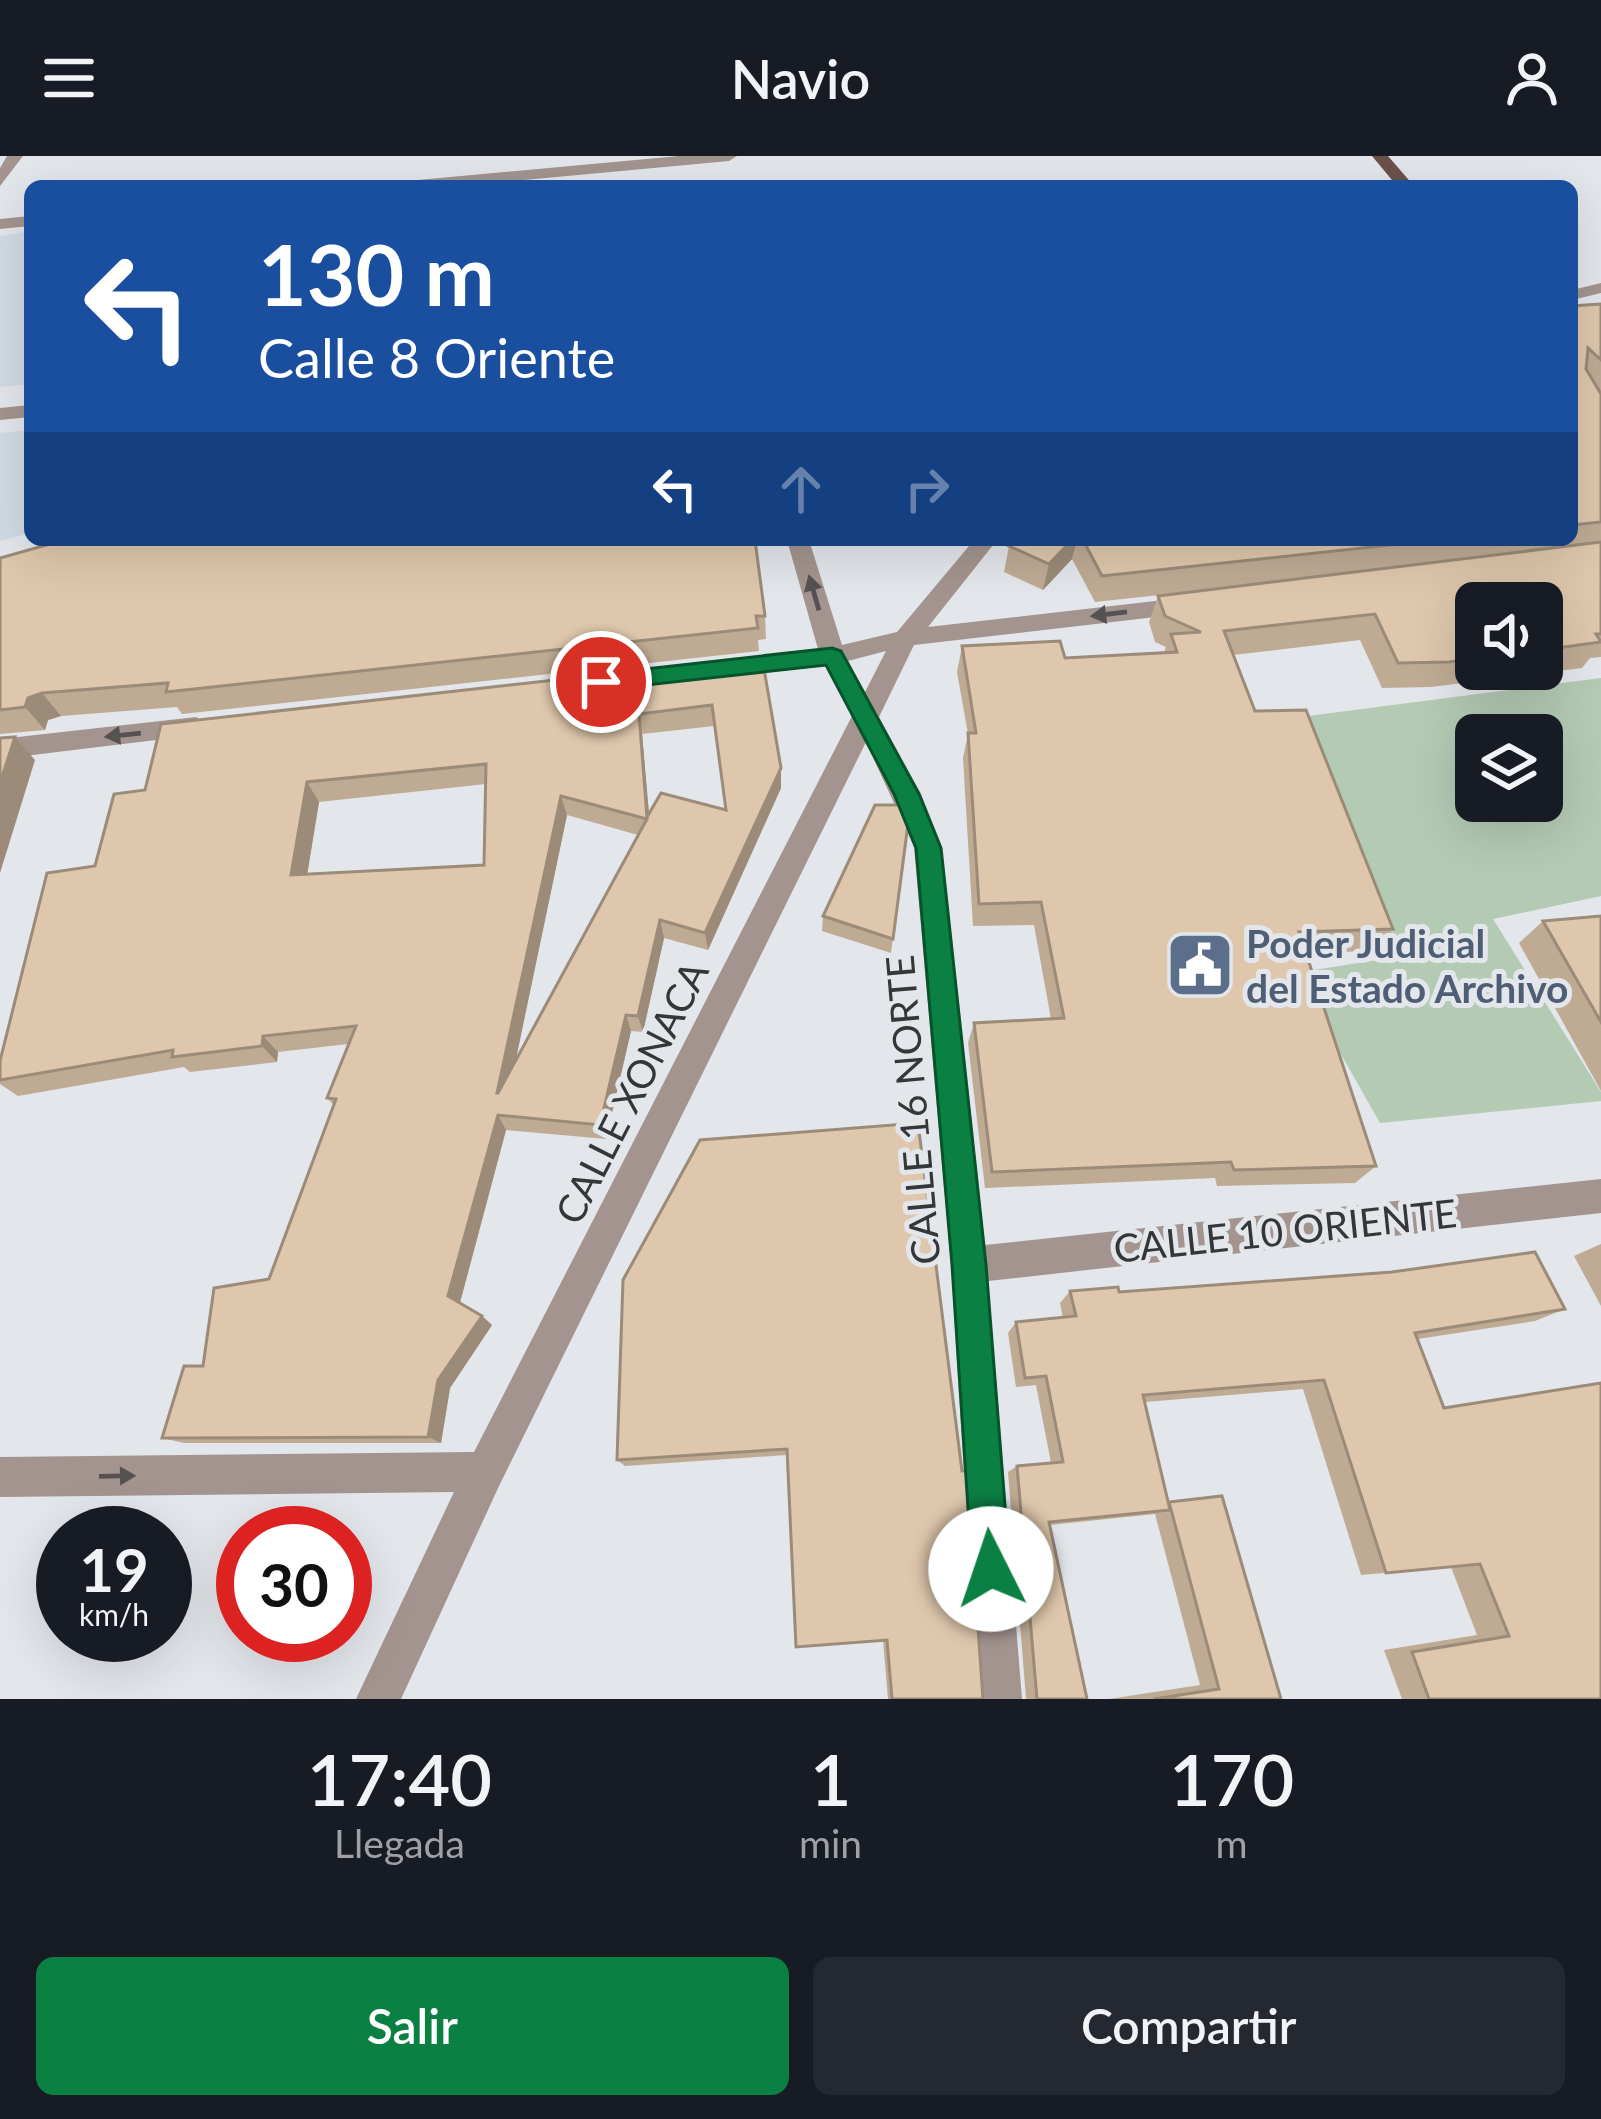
<!DOCTYPE html>
<html lang="es">
<style>
:root{--surface:#171b24;--page:#242831;--text:#f1f3f6;--muted:#9ea1a6;--accent:#0b8043}
body{margin:0;font-family:Lato,sans-serif;background:var(--page);color:var(--text);height:100vh;display:flex;flex-direction:column;font-size:45px;white-space:nowrap}
*{box-sizing:border-box;margin:0}
p{font-size:39px;color:var(--muted)}
.icon{flex:none;width:66px;height:66px;fill:none;stroke:currentColor;stroke-width:2;stroke-linecap:round;stroke-linejoin:round}
.map{position:relative;height:1543px;overflow:hidden}
.sheet{display:flex;flex-direction:column;background:var(--surface);flex:1}
.sheet>*{flex:none}
.hud{position:absolute;left:24px;top:24px;width:1554px;height:366px;border-radius:18px;box-shadow:0 12px 48px #0002;background:#1a4fa0;color:#fff;overflow:hidden}
.controls{position:absolute;left:1455px;top:426px;display:grid;gap:24px}
.controls a{display:grid;place-items:center;width:108px;height:108px;border-radius:18px;background:var(--surface);box-shadow:0 12px 48px #0002;font-size:60px}
.speed{position:absolute;left:36px;top:1350px;display:flex;gap:24px;font-size:60px;font-weight:700;text-align:center}
.speed>*{display:grid;place-content:center;width:156px;height:156px;border-radius:50%;background:var(--surface);box-shadow:0 12px 48px #0002;line-height:1}
.speed small{font-size:30px;font-weight:400}
.speed .limit{border:18px solid #d22;background:#fff;color:#111}
.pin{position:absolute;display:grid;place-items:center;width:102px;height:102px;color:#fff;margin:-51px;border:6px solid #fff;border-radius:50%;box-shadow:0 3px 12px #0007}
.me{position:absolute;width:132px;margin:-66px;rotate:356deg;stroke-linejoin:round;filter:drop-shadow(0 0 9px #0008)}
.turn{display:flex;align-items:center;gap:42px;height:252px;padding:0 36px;font-size:54px}
.turn .icon{width:156px;height:156px;stroke-width:2.5}
.turn b{display:block;font-size:84px;line-height:102px}
.lanes{display:flex;align-items:center;height:114px;padding:0 36px;background:#0003;justify-content:center;gap:60px;direction:ltr}
.lanes .off{opacity:.35}
.eta{display:flex;justify-content:space-evenly;align-items:center;height:204px;text-align:center}
.eta b{font-size:72px;font-weight:600;line-height:84px}
.cta{display:flex;gap:24px;margin-top:auto;padding:24px 36px}
.cta a{flex:1;height:138px;border-radius:18px;background:var(--accent);color:#fff;font-size:48px;font-weight:600;line-height:138px;text-align:center}
.cta a+a{background:var(--page);color:var(--text)}
header{display:flex;justify-content:space-between;align-items:center;height:156px;padding:0 36px;background:var(--surface);font-size:54px;font-weight:600}
.map>svg:first-child{display:block}
</style>
<header><svg class="icon" aria-label="menu" viewBox="0 0 24 24"><path d="M4 6h16M4 12h16M4 18h16"/></svg>Navio<svg class="icon" aria-label="person" viewBox="0 0 24 24"><circle cx="12" cy="8" r="4"/><path d="M4 21q1-7 8-7t8 7"/></svg></header>
<div class="map">
<svg width="1601" height="1543" viewBox="0 0 1601 1543">
<rect width="100%" height="100%" fill="#e3e6eb"/>
<g fill="#d2dbe4">
<path d="M30 75V228L0 231V80Z"/>
<path d="M30 274V377L0 385V277Z"/>
</g>
<path fill="#b3cab3" fill-rule="evenodd" d="M1601 522V740L1493 763 1601 936V945L1380 967 1295 817 1377 804 1308 560ZM1476 579H1542V645H1476Z"/>
<g fill="none" stroke-linecap="round" stroke-linejoin="round">
<g fill="#a3948f" fill-rule="evenodd">
<path d="M7 0H23L0 30V12Z"/>
<path d="M679 0H737L729 5 459 30H399L407 25Z"/>
<path d="M30 60V70L0 73V63Z"/>
<path d="M1601 127V137L1572 144V134Z"/>
<path d="M30 249V261L0 264V252Z"/>
<path d="M787 384H809L842 489 897 476 974 384H997L928 471 1190 441 1202 449 1190 457 914 489 879 561 921 638 942 691 985 1089 1601 1023V1057L988 1125 1022 1543H978L951 1109 914 691 866 586 499 1330 401 1543H356L454 1336 0 1341V1301L474 1296 852 560 826 510 727 521 714 512 727 503 818 493ZM886 495 865 536 848 505Z"/>
<path d="M196 561 209 571 205 578 0 603V583Z"/>
</g>
<path fill="#6b5149" fill-rule="evenodd" d="M1372 0H1388L1414 30H1397Z"/>
</g>
<g fill="#bfab94" fill-rule="evenodd">
<path d="M1601 148V501L1590 502 1582 512 1431 531 1382 532 1360 484 1233 499 1255 555 1393 773 1373 795 1306 797 1376 1010 1355 1027 1217 1030 1215 1022 985 1032 968 887 974 867 1051 863 1034 769 973 770 963 602 968 578 957 516 962 490 1065 502 1164 496 1166 491 1155 486 1149 466 1158 440 1206 434 1095 446 1072 403 1043 434 1004 416 1009 390 1015 384H1572V150ZM1476 447H1542V513H1476Z"/>
<path d="M0 402 765 460 766 483 758 484 759 495 182 558 177 551 61 560 48 564 45 574 0 578Z"/>
<path d="M762 501 781 612V632L708 794 664 782 643 876 631 875 606 983 506 974 460 1147 482 1160 492 1169 450 1232 441 1287H184L162 1282 269 1123 334 949 327 942 348 888 278 896 277 906 190 916 184 911 18 940 0 928V905L95 710 145 634ZM714 570 726 653 649 658 642 578ZM486 628 484 709 307 718 319 646ZM567 659 638 679 515 905Z"/>
<path d="M908 668 891 797 822 775 823 760Z"/>
<path d="M1601 760V935L1519 787 1543 765Z"/>
<path d="M700 984 983 1543H888L883 1484 787 1299 625 1310 617 1304Z"/>
<path d="M1601 1088V1150L1574 1100Z"/>
<path d="M1070 1135 1565 1153 1535 1165 1418 1183 1444 1252 1601 1543H1402L1384 1494 1477 1479 1451 1411 1361 1419 1303 1233 1145 1246 1168 1347 1281 1543H1109L1200 1529 1155 1358 1050 1369 1087 1543H1026L1008 1316 1017 1310 1051 1307 1036 1229 1016 1231 1008 1177 1016 1166 1063 1162 1060 1147Z"/>
</g>
<g fill="#9b8b78">
<path d="M1072 384H1077L1072 403 1043 434 1049 408Z"/>
<path d="M42 537 61 560 48 564 45 574 25 551 28 542Z"/>
<path d="M639 558 642 578 651 681 647 661Z"/>
<path d="M15 581 35 604 0 717V627Z"/>
<path d="M781 612V632L708 794 705 777Z"/>
<path d="M307 626 319 646 304 738 291 719Z"/>
<path d="M561 640 567 659 506 951 497 937Z"/>
<path d="M660 764 664 782 643 876 638 860Z"/>
<path d="M626 859 631 875 606 983 600 969Z"/>
<path d="M263 880 278 896 277 906 262 890Z"/>
<path d="M498 959 506 974 459 1150 448 1140Z"/>
<path d="M482 1160 492 1169 450 1232 441 1287 428 1281 438 1224Z"/>
</g>
<g fill="#dec7ac" stroke="#9b8b78" stroke-width="3" fill-rule="evenodd">
<path d="M1601 148V204L1588 192 1586 213 1601 238V366L1572 369V150Z"/>
<path d="M64 384H755L765 460H756L758 472 166 536 168 527 42 537 28 542 25 551 0 554V402Z"/>
<path d="M1015 384H1072L1049 408 1009 390Z"/>
<path d="M1083 384H1436L1102 420Z"/>
<path d="M1601 386V478H1596L1601 486 1542 494V447H1476V502L1449 506 1398 507 1375 458 1224 475 1255 555 1306 554 1393 773 1299 776 1376 1010 1234 1014 1231 1006 992 1016 974 867 1064 862 1041 746 979 748 968 577H976L962 490 1060 485 1065 502 1177 496 1171 478 1201 476 1165 460 1158 440Z"/>
<path d="M762 501 781 612 705 777 660 764 638 860 626 859 600 969 498 959 448 1140 482 1160 438 1224 428 1281 162 1282 184 1210H203L214 1132 269 1123 336 943 327 942 356 870 263 880 262 890 172 901 173 894 0 924V905L47 717 95 710 114 638 145 634 161 568ZM712 549 726 654 661 637 647 661 639 558ZM486 608 484 709 291 719 307 626ZM561 640 647 663 498 937H497Z"/>
<path d="M15 581 0 627V582Z"/>
<path d="M875 649H899L908 668 893 783 823 760Z"/>
<path d="M1601 760V866L1543 765Z"/>
<path d="M918 967 962 1315 967 1314 983 1543H892L887 1484 796 1491 787 1293 617 1304 623 1124 700 984Z"/>
<path d="M1535 1096 1565 1153 1415 1177 1444 1252 1601 1227V1543H1429L1412 1496 1509 1480 1480 1408 1386 1417 1324 1224 1143 1239 1170 1354 1049 1366 1087 1543H1037L1017 1310 1063 1306 1046 1220 1025 1222 1016 1166 1076 1160 1070 1135 1118 1131 1119 1136 1392 1116Z"/>
<path d="M1222 1340 1281 1543H1154L1219 1533 1169 1346Z"/>
</g>
<defs><path id="oneway-solid" d="M-6-.8H1V-3.2L6.5 0L1 3.2V.8H-6Z" transform="scale(3)"/></defs>
<g fill="#565252">
<use href="#oneway-solid" transform="translate(814 437) rotate(-106)"/>
<use href="#oneway-solid" transform="translate(1109 458) rotate(173)"/>
<use href="#oneway-solid" transform="translate(123 579) rotate(174)"/>
<use href="#oneway-solid" transform="translate(117 1320) rotate(-1)"/>
</g>
<path fill="#0b8043" stroke="#07532c" stroke-width="3" d="M832 492 841 495 919 638 941 692 986 1109 1010 1413 1004 1426 991 1432 977 1426 972 1413 952 1109 916 692 894 638 826 509 601 534 590 526 601 518Z"/>
<defs>
<symbol id="civic-square" viewBox="-11 -11 22 22"><rect x="-9" y="-9" width="18" height="18" rx="4" fill="#5c6f8a" stroke="#e3e6eb"/><path d="M-.6-6.5H3V-4.5H.6V-3L4-1V1h2V6H-6V1h2V-1L-.6-3ZM-1.2 2.5V6h2.4V2.5Z" fill="#fff"/></symbol>
</defs>
<g fill-rule="evenodd">
<use href="#civic-square" x="1162" y="771" width="76" height="76"/>
</g>
<g text-anchor="middle" dominant-baseline="central" stroke-width="10" stroke-linejoin="round" paint-order="stroke">
<g font-size="39" font-weight="bold" fill="#4e5e75" stroke="#e3e6eb" text-anchor="start">
<text x="1246" y="787">Poder Judicial<tspan x="1246" dy="45">del Estado Archivo</tspan></text>
</g>
<g font-size="39" fill="#353638" stroke="#e3e6eb">
<text transform="translate(631 936) rotate(-63)">CALLE XONACA</text>
<text transform="translate(912 954) rotate(-95)">CALLE 16 NORTE</text>
<text transform="translate(1285 1074) rotate(-6)">CALLE 10 ORIENTE</text>
</g>
</g>
</svg>
<div class="controls">
<a><svg class="icon" aria-label="sound" viewBox="0 0 24 24"><path d="M4 9h4l5-4v14l-5-4H4zM17 9q2 3 0 6"/></svg></a>
<a><svg class="icon" aria-label="layers" viewBox="0 0 24 24"><path d="M12 4l9 5-9 5-9-5zM3 14l9 5 9-5"/></svg></a>
</div>
<div class="speed"><div>19<small>km/h</small></div><div class="limit">30</div></div>
<div class="pin" style="left:601px;top:526px;background:#d93025"><svg class="icon" aria-label="arrive" viewBox="0 0 24 24"><path d="M6 21V4h12l-3 4 3 4H6"/></svg></div>
<svg class="me" style="left:991px;top:1413px" viewBox="-20 -20 40 40"><circle r="19" fill="#fff"/><path d="M0-13L10 11 0 6-10 11z" fill="#0b8043"/></svg>
<div class="hud">
<div class="turn"><svg class="icon" aria-label="left" viewBox="0 0 24 24"><path d="M17 20v-9H6M10 6l-5 5 5 5"/></svg><div><b>130 m</b>Calle 8 Oriente</div></div>
<div class="lanes"><svg class="icon" aria-label="left" viewBox="0 0 24 24"><path d="M17 20v-9H6M10 6l-5 5 5 5"/></svg><svg class="icon off" aria-label="ahead" viewBox="0 0 24 24"><path d="M12 20V5M6 11l6-6 6 6"/></svg><svg class="icon off" aria-label="right" viewBox="0 0 24 24"><path d="M7 20v-9h11M14 6l5 5-5 5"/></svg></div>
</div>
</div>
<section class="sheet">
<div class="eta">
<div><b>17:40</b><p>Llegada</p></div>
<div><b>1</b><p>min</p></div>
<div><b>170</b><p>m</p></div>
</div>
<div class="cta"><a>Salir</a><a>Compartir</a></div>
</section>
